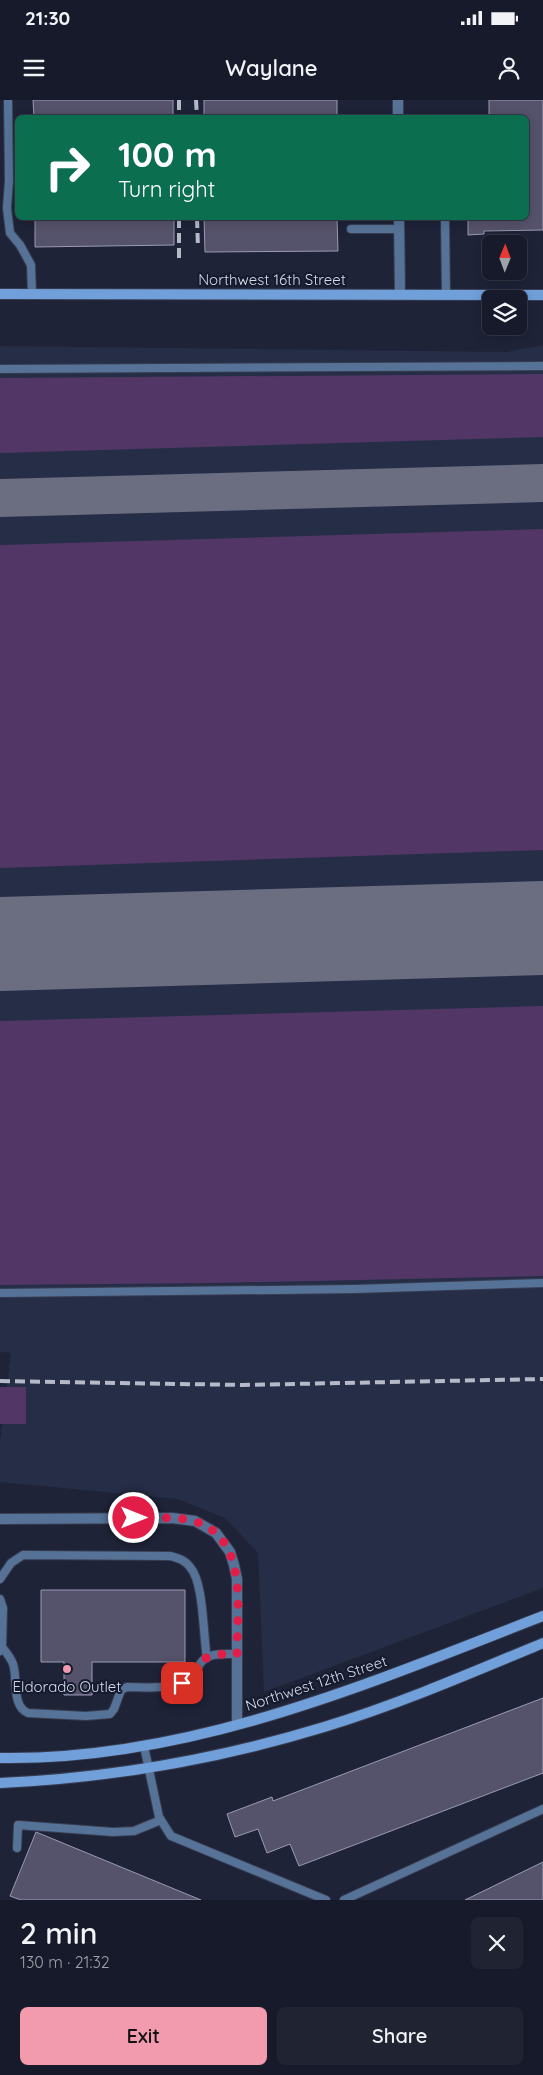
<!DOCTYPE html>
<meta charset="utf-8">
<style>
:root{--surface:#161a2a;--page:#1f2332;--text:#f1f3f6;--muted:#9ea1a8;--line:#353847;--accent:#f29aae}
body{margin:0;font-family:Quicksand,sans-serif;background:var(--page);color:var(--text);height:100vh;display:flex;flex-direction:column;font-size:19px;white-space:nowrap}
*{box-sizing:border-box;margin:0}
p{font-size:16px;color:var(--muted)}
.icon{flex:none;width:28px;height:28px;fill:none;stroke:currentColor;stroke-width:2;stroke-linecap:round;stroke-linejoin:round}
.map{position:relative;height:1800px;overflow:hidden}
.panel{display:flex;flex-direction:column;background:var(--surface);flex:1}
.panel>*{flex:none}
.hud{position:absolute;left:15px;top:15px;width:514px;height:105px;border-radius:8px;box-shadow:0 2px 12px #0003,0 0 0 1px var(--line);background:#0b6e4f;color:#fff;overflow:hidden}
.needle{width:32px;rotate:1deg}
.controls{position:absolute;left:482px;top:135px;display:grid;gap:10px}
.controls a{display:grid;place-items:center;width:45px;height:45px;border-radius:8px;background:var(--surface);box-shadow:0 2px 12px #0003,0 0 0 1px var(--line);font-size:25px}
.pin{position:absolute;display:grid;place-items:center;width:42px;height:42px;color:#fff;margin:-21px;border-radius:10px;box-shadow:0 2px 8px #0006}
.me{position:absolute;width:55px;margin:-28px;rotate:90deg;stroke-linejoin:round;filter:drop-shadow(0 0 4px #0008)}
.turn{display:flex;align-items:center;gap:18px;height:105px;padding:0 20px;font-size:22px}
.turn .icon{width:65px;height:65px;stroke-width:2.5}
.turn b{display:block;font-size:35px;line-height:42px}
.round{display:grid;place-items:center;flex:none;width:52px;height:52px;border-radius:8px;background:var(--page)}
.headline{display:flex;align-items:center;justify-content:space-between;height:85px;padding:0 20px}
h1{font-size:30px;font-weight:600;line-height:38px}
.cta{display:flex;gap:10px;margin-top:auto;padding:10px 20px}
.cta a{flex:1;height:58px;border-radius:8px;background:var(--accent);color:#111;font-size:20px;font-weight:600;line-height:58px;text-align:center}
.cta a+a{background:var(--page);color:var(--text)}
.status{display:flex;justify-content:space-between;align-items:center;height:35px;padding:0 25px;background:var(--surface);direction:ltr}
.status svg{height:14px;fill:currentColor}
header{display:flex;justify-content:space-between;align-items:center;height:65px;padding:0 20px;background:var(--surface);font-size:22px;font-weight:600}
.map>svg:first-child{display:block}
</style>
<div class="status"><b>21:30</b><svg viewBox="0 0 49 12"><path d="M0 12V9h3v3zM5 12V6h3v6zM10 12V3h3v9zM15 12V0h3v12zM26 1h20v11H26zM47 4h2v5h-2z"/></svg></div>
<header><svg class="icon" aria-label="menu" viewBox="0 0 24 24"><path d="M4 6h16M4 12h16M4 18h16"/></svg>Waylane<svg class="icon" aria-label="person" viewBox="0 0 24 24"><circle cx="12" cy="8" r="4"/><path d="M4 21q1-7 8-7t8 7"/></svg></header>
<div class="map">
<svg width="543" height="1800" viewBox="0 0 543 1800">
<rect width="100%" height="100%" fill="#1e2338"/>
<path fill="#262d47" d="M543 245V1488L264 1592 258 1453 225 1418 178 1399 0 1382V1341L11 1253 0 1252V246L507 252Z"/>
<g fill="#523766">
<path d="M543 274V337L0 353V278Z"/>
<path d="M543 429V750L0 768V445Z"/>
<path d="M543 906V1176L214 1183 0 1185V921Z"/>
<rect x="0" y="1287" width="26" height="37"/>
</g>
<g fill="none" stroke-linecap="round" stroke-linejoin="round">
<path stroke="#6a6e80" stroke-width="38" d="M0 398 543 383"/>
<path stroke="#6a6e80" stroke-width="94" d="M0 844 543 828"/>
</g>
<g fill="#55526b" stroke="#9c99b5">
<path d="M33 0H173V18H34Z"/>
<rect x="204" y="0" width="133" height="18"/>
<path d="M489 0H543V130L484 131V134L468 135V119L472 118H526V18H489Z"/>
<path d="M35 118H174V145L35 147Z"/>
<path d="M204 118H337L338 151 205 152Z"/>
<path d="M41 1490H185V1562H92V1595H64V1562H41Z"/>
<path d="M543 1598V1673L299 1766 290 1744 267 1753 258 1729 235 1737 227 1714 272 1697 273 1701Z"/>
<path d="M36 1732 201 1800H21L10 1796Z"/>
<path d="M543 1762V1800H465Z"/>
</g>
<g fill="none" stroke-linecap="round" stroke-linejoin="round">
<defs>
<g id="lane">
<path d="M8 0 9 81 7 108 10 133 20 145 31 165 32 194"/>
<path d="M445 118 446 194"/>
<path d="M351 129H399"/>
<path d="M0 269 543 266"/>
<path d="M0 1193 355 1189 543 1183"/>
<path d="M0 1479 11 1463 23 1455 170 1456C178 1458 185 1460 190 1467 204 1482 203 1536 207 1558"/>
<path d="M0 1499 3 1508 2 1547 0 1551"/>
<path d="M2 1547C6 1552 11 1558 13 1564 18 1578 11 1606 28 1613L86 1616 110 1614 114 1609 121 1590 127 1587C145 1587 168 1590 185 1581 193 1577 196 1571 200 1564 207 1552 225 1554 237 1554"/>
<path d="M144 1646 159 1717 171 1736 326 1800"/>
<path d="M17 1748 18 1725 113 1732 134 1731 161 1720"/>
<path d="M344 1800 543 1709"/>
</g>
<g id="street">
<path d="M398 0V18"/>
<path d="M399 118 400 194"/>
<path d="M0 1419 172 1418 195 1421 216 1433 230 1452 234 1465 237 1479V1624"/>
</g>
<g id="secondary">
<path d="M0 194 543 195"/>
<path d="M0 1658C190 1661 370 1583 543 1516"/>
<path d="M0 1683C110 1678 219 1659 324 1627 399 1604 471 1573 543 1543"/>
</g>
</defs>
<use href="#lane" stroke="#383d51" stroke-width="10"/>
<use href="#street" stroke="#383d51" stroke-width="12"/>
<use href="#secondary" stroke="#383d51" stroke-width="12"/>
<use href="#lane" stroke="#567397" stroke-width="8"/>
<use href="#street" stroke="#567397" stroke-width="10"/>
<use href="#secondary" stroke="#709fd9" stroke-width="10"/>
<g stroke="#b5bac9" stroke-width="4" stroke-dasharray="10 5" stroke-linecap="butt">
<path d="M179 0V18"/>
<path d="M196 0 197 18"/>
<path d="M179 118V162"/>
<path d="M197 118 198 148"/>
<path d="M0 1281 243 1285 543 1279"/>
</g>
</g>
<g fill="none" stroke-linecap="round" stroke-linejoin="round">
<path stroke="#e11d48" stroke-width="9" stroke-dasharray="0 16.2" d="M134 1418C151 1418 168 1417 184 1419 250 1429 237 1506 237 1554 226 1554 209 1553 201 1562 193 1571 195 1576 182 1583"/>
</g>
<circle fill="#f29aae" stroke="#151a2e" stroke-width="2" cx="67" cy="1569" r="5"/>
<g text-anchor="middle" dominant-baseline="central" stroke-width="4" stroke-linejoin="round" paint-order="stroke">
<g font-size="15" fill="#d6dbe9" stroke="#151a2e">
<text x="272" y="179">Northwest 16th Street</text>
<text transform="translate(316 1583) rotate(-18)">Northwest 12th Street</text>
</g>
<g font-size="15" fill="#d6dbe9" stroke="#151a2e">
<text x="67" y="1586">Eldorado Outlet</text>
</g>
</g>
</svg>
<div class="controls">
<a><svg class="needle" viewBox="-14 -14 28 28"><path d="M0-13l5 13h-10z" fill="#e53935"/><path d="M0 13l5-13h-10z" fill="#9ea1a8"/></svg></a>
<a><svg class="icon" aria-label="layers" viewBox="0 0 24 24"><path d="M12 4l9 5-9 5-9-5zM3 14l9 5 9-5"/></svg></a>
</div>
<div class="pin" style="left:182px;top:1583px;background:#d93025"><svg class="icon" aria-label="arrive" viewBox="0 0 24 24"><path d="M6 21V4h12l-3 4 3 4H6"/></svg></div>
<svg class="me" style="left:134px;top:1418px" viewBox="-20 -20 40 40"><circle r="17" fill="#e11d48" stroke="#fff" stroke-width="3"/><path d="M0-11L8 9 0 5-8 9z" fill="#fff"/></svg>
<div class="hud">
<div class="turn"><svg class="icon" aria-label="right" viewBox="0 0 24 24"><path d="M7 20v-9h11M14 6l5 5-5 5"/></svg><div><b>100 m</b>Turn right</div></div>
</div>
</div>
<section class="panel">
<div class="headline"><div><h1>2 min</h1><p>130 m · 21:32</p></div><a class="round"><svg class="icon" aria-label="close" viewBox="0 0 24 24"><path d="M6 6l12 12M18 6L6 18"/></svg></a></div>
<div class="cta"><a>Exit</a><a>Share</a></div>
</section>
